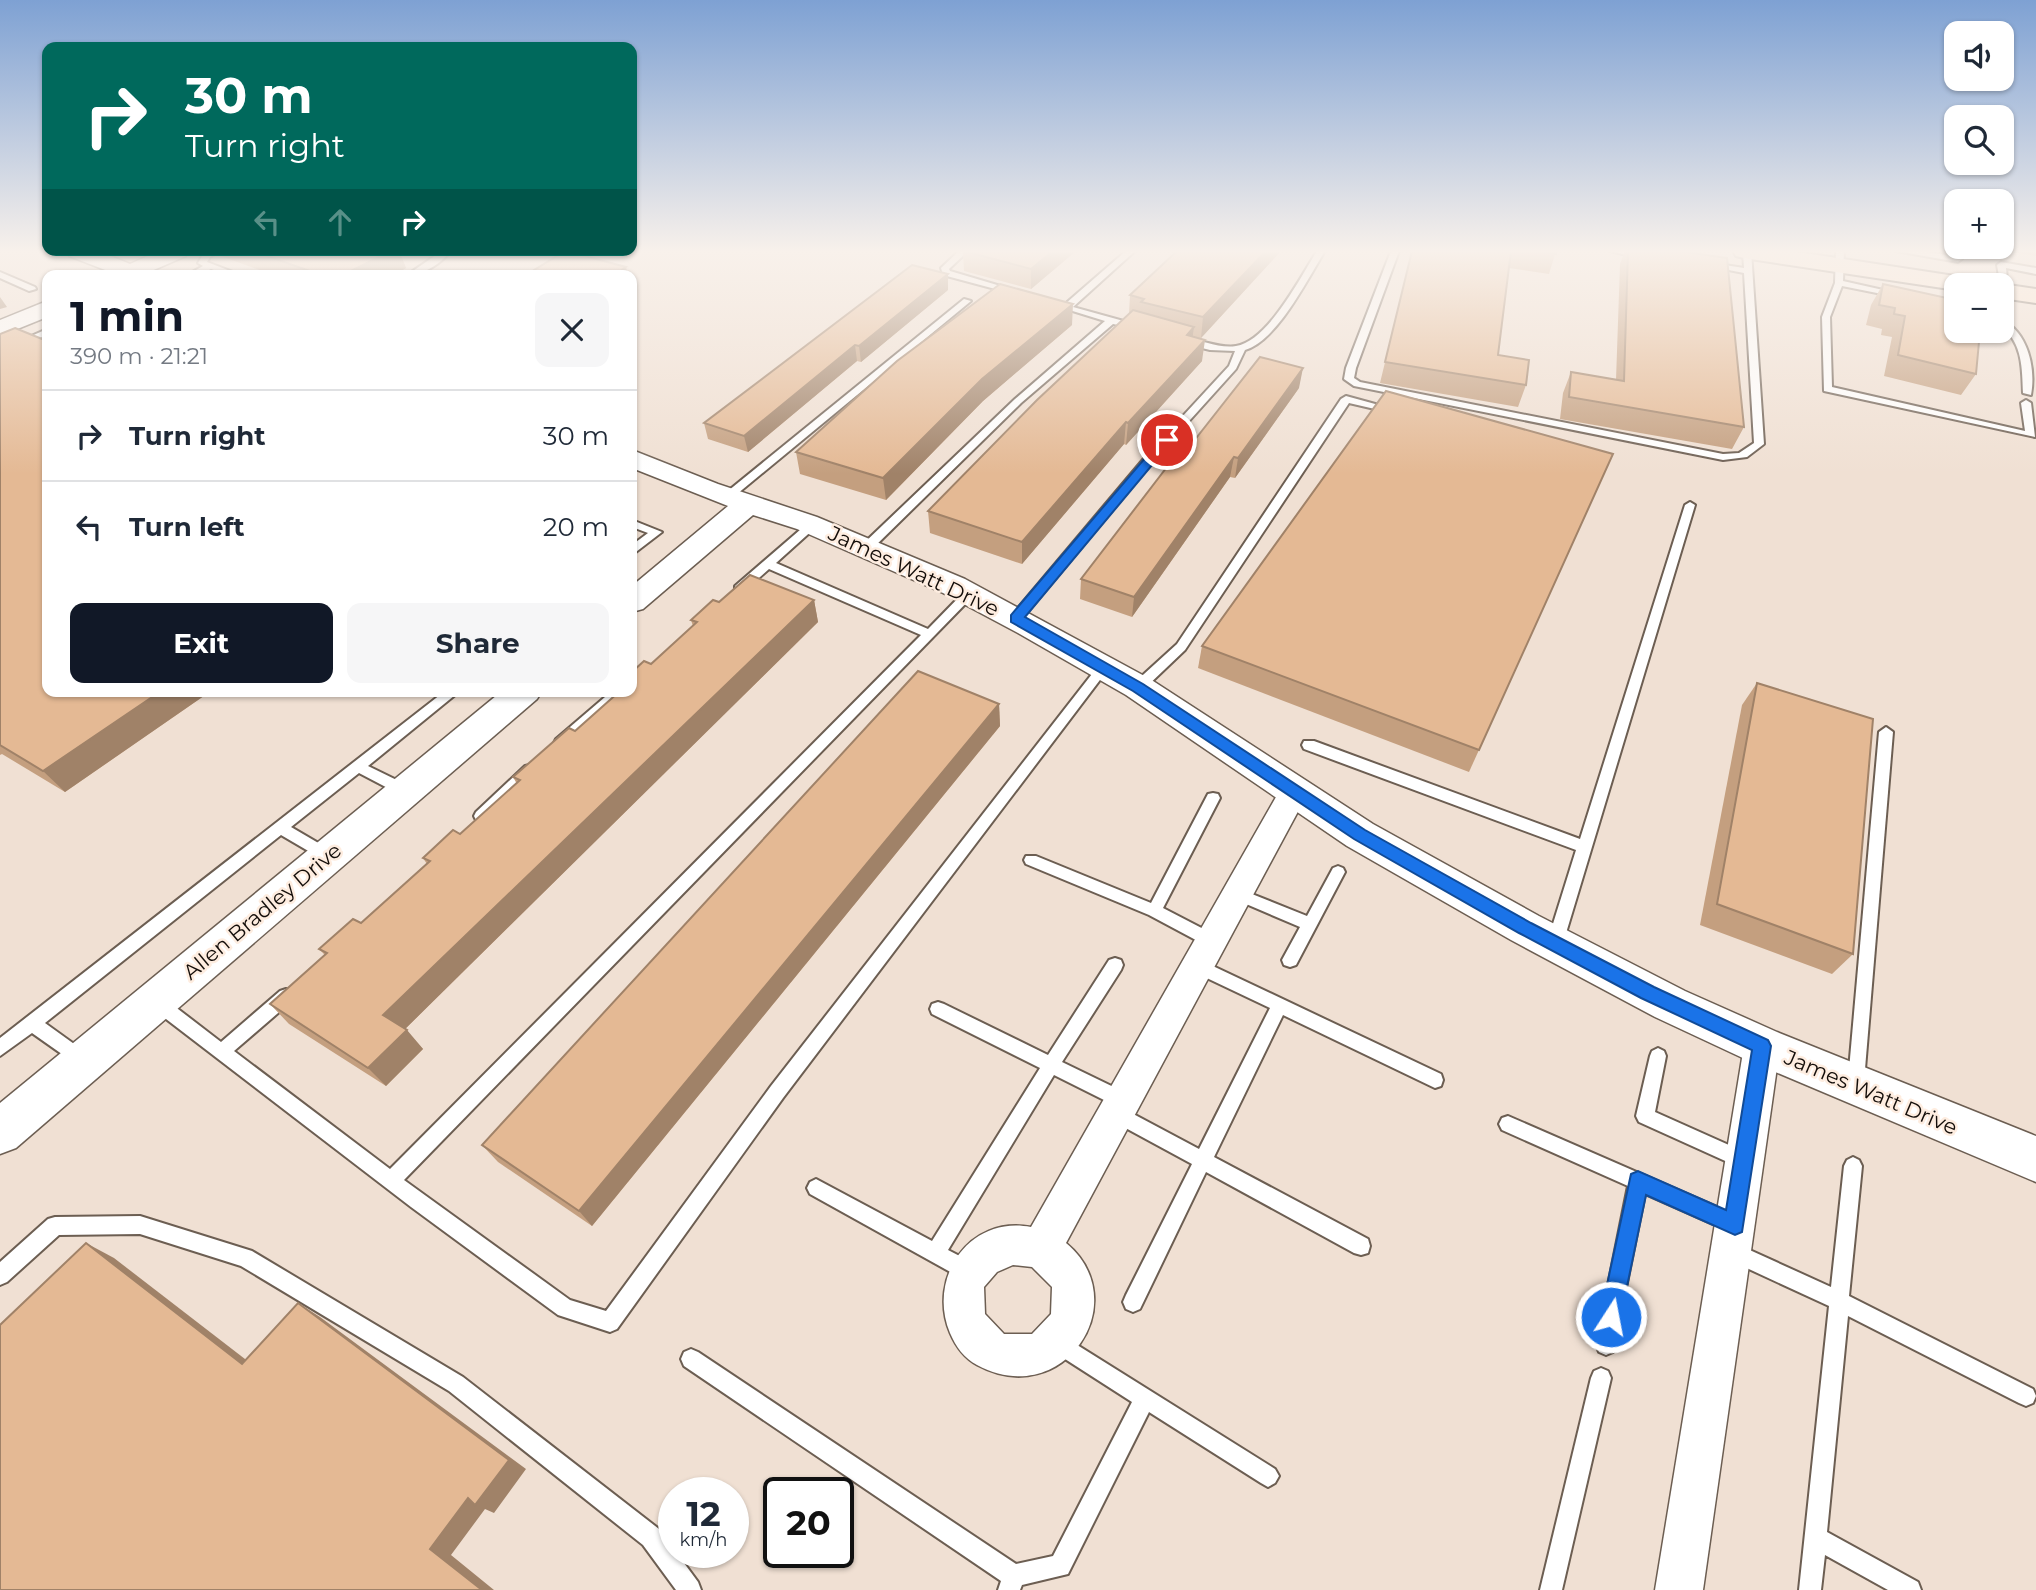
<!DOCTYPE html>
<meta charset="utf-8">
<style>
:root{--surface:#fff;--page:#f6f6f7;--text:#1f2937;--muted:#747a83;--line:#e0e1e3;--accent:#111827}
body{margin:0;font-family:Montserrat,sans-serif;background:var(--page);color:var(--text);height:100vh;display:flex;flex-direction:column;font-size:26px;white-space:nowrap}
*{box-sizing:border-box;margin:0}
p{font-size:23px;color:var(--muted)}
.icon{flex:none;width:38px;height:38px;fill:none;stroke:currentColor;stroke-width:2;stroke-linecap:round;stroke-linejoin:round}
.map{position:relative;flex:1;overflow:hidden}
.side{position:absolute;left:42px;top:270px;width:595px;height:427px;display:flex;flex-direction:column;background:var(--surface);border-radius:14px;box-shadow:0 2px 5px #0004}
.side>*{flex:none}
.top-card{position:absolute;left:42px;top:42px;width:595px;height:214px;border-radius:14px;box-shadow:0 2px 5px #0004;background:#00695c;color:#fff;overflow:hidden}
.fabs{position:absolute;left:1944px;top:21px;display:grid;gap:14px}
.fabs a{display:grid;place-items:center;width:70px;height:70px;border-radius:14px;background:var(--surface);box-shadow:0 2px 5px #0004;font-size:35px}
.speed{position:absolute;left:658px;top:1477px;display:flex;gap:14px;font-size:35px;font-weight:700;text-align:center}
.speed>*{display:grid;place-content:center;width:91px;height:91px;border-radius:50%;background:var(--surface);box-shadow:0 2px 5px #0004;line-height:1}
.speed small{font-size:18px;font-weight:400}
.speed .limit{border:4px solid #111;border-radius:10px;background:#fff;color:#111}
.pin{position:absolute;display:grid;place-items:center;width:60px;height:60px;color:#fff;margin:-30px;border:4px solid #fff;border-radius:50%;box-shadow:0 2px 7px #0007}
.me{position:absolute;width:77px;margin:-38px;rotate:11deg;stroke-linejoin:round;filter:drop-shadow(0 0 5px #0008)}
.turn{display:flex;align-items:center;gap:24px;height:147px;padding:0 28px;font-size:32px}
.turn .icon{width:91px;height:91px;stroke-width:2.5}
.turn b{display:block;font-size:49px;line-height:60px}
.lanes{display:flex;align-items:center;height:66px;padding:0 28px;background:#0003;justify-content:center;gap:35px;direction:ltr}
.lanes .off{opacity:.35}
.round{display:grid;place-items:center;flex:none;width:74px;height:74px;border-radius:14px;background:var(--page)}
.head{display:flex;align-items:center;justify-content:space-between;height:119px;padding:0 28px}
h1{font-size:42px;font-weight:700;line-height:52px;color:var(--accent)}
.button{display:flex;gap:14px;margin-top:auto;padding:14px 28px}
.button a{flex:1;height:80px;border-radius:14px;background:var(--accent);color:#fff;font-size:28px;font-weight:700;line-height:80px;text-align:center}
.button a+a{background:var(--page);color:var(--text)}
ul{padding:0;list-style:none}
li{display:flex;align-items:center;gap:21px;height:91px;padding:0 28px;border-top:2px solid var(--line)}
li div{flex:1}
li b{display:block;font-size:26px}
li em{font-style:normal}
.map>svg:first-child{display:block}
</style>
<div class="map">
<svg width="2036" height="1590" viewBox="0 0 2036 1590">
<rect width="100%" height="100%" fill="#f0e0d3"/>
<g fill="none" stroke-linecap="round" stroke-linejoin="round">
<defs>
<g id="service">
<path d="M209 251H220L210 257 207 262 241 275H228L211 269 198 275H187L203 266 198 263 204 253Z"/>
<path d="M442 251H451C440 264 424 275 407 275Z"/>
<path d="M959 251H968L949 269 950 271 1014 290V294L943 275 941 268Z"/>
<path d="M1126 251H1135L1073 307 1138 325V329L1113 324 1021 403 871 550H863V544L1015 399 1105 321 1050 304 1054 301 1065 304Z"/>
<path d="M1317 251H1325C1308 278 1277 341 1245 350L1236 369 1154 460 1020 621H1012L1010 618 1012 615 1146 456 1229 366 1235 351 1210 350 1182 343V339C1200 338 1218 349 1236 346 1268 341 1300 278 1317 251Z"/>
<path d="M1391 251H1399L1356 368 1354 378 1360 382 1723 454 1739 453 1754 443 1744 273 1708 266 1712 263 1744 268 1743 252 1751 251 1764 444 1747 457 1723 460 1354 386 1344 379 1346 368Z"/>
<path d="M1610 251H1630L1647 256 1643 259Z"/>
<path d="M1836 251H1844L1843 281 1901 294 1897 297 1842 286 1830 317 1832 387 2025 431 2021 403 2026 400 2031 403 2035 437 1824 391 1822 317 1835 283Z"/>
<path d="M1896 251H1920L1953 256 1952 251H1960L1962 259 1958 262Z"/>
<path d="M2001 262 2036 268V274L2006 268 2008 291 2002 293 1997 265Z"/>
<path d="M0 272 35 287 36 289 29 291 0 278Z"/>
<path d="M964 299 971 301 731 499H723V495Z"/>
<path d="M2002 320C2028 332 2036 369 2031 395L2023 393C2022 369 2023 344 2002 327Z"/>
<path d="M47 329V335L0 356V350Z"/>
<path d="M1346 396 1397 410 1392 413 1349 403 1185 650 1143 690H1133L1132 687 1133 684 1177 644 1341 399Z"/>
<path d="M1690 502 1695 505 1563 943 1560 948 1555 950 1550 948 1547 943 1576 850 1304 749 1302 745 1304 741H1314L1580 839 1685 505Z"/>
<path d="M632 520 662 532 632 555V545L648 533 632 527Z"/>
<path d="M812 522 816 523V527L776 563 928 629 965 591 969 590 975 594 404 1180 570 1300 606 1311 771 1086 1099 665H1107L1109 668 783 1098 617 1329 610 1332 558 1315 411 1207 153 1009 151 1004 153 999 159 997 165 999 221 1042 280 991 286 989 292 991 294 996 292 1001 234 1051 390 1169 921 635 769 569 743 592H735V586L808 523Z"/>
<path d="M445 691H460L368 766 411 787 413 791 411 795H401L359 773 291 827 332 851 334 855 332 859H322L281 835 45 1023 88 1054 90 1059 88 1064 82 1067 76 1064 32 1033 0 1056V1038Z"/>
<path d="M612 691H627L566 747H556L554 743 556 739Z"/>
<path d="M1886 727 1893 732 1864 1081 1862 1087 1856 1089 1850 1087 1848 1081 1879 732Z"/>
<path d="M530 765 537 770 535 774 486 820H476L474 816 476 812 525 766Z"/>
<path d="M1213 793 1218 794 1220 798 1163 908 1217 936 1220 941 1217 946 1212 948 1207 946 1149 915 1026 864 1024 860 1026 856H1036L1151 903 1208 794Z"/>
<path d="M1338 866 1343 868 1345 872 1296 965 1290 967 1284 965 1282 960 1300 927 1232 898 1229 894 1232 890 1237 888 1307 916 1333 868Z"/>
<path d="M1115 958 1121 960 1123 965 1121 970 1062 1062 1128 1094 1131 1100 1128 1106 1122 1108 1199 1149 1270 1008 1192 971 1190 966 1192 961 1198 959 1441 1074 1443 1080 1441 1086 1435 1088 1283 1015 1214 1157 1368 1239 1370 1246 1368 1253 1361 1255 1354 1253 1206 1172 1140 1309 1133 1312 1126 1309 1123 1302 1126 1295 1192 1164 1109 1119 1106 1113 1109 1107 1114 1105 1054 1075 948 1250 977 1265 979 1272 977 1279 970 1281 963 1279 810 1194 807 1188 810 1182 816 1179 932 1241 1040 1068 932 1014 930 1009 932 1004 938 1002 944 1004 1048 1055 1109 960Z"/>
<path d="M1658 1048 1664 1051 1666 1056 1655 1112 1749 1154 1752 1160 1749 1166 1743 1169 1639 1122 1636 1116 1650 1056 1652 1051Z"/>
<path d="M1508 1116 1740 1217 1742 1224 1740 1231 1733 1233 1645 1194 1613 1352 1606 1355 1599 1352 1596 1345 1628 1186 1502 1130 1499 1124 1502 1118Z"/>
<path d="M1853 1157 1859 1160 1862 1166 1849 1296 2033 1389 2036 1396 2033 1403 2026 1406 2019 1403 1848 1316 1827 1532 1918 1582 1921 1590H1888L1825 1555 1821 1590H1799L1829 1306 1725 1258 1723 1251 1725 1244 1732 1242 1831 1287 1844 1166 1847 1160Z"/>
<path d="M140 1216 252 1251 463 1377 659 1529 698 1582 701 1590H676L643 1545 449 1391 241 1266 140 1234 59 1235 7 1282 0 1285V1262L48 1219 55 1217Z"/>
<path d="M1058 1333 1275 1469 1279 1476 1275 1483 1268 1487 1261 1483 1149 1412 1068 1574 1022 1585 1020 1590H998L1001 1581 684 1366 681 1359 684 1352 691 1349 698 1352 1016 1564 1053 1556 1132 1402 1051 1350 1048 1343 1051 1336Z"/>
<path d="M1601 1368 1608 1371 1611 1378 1562 1590H1540L1591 1378 1594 1371Z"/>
</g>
<g id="minor">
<path d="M1294 780 1304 783 1309 791 1066 1243C1136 1301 1064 1412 977 1365 964 1358 956 1347 950 1333 927 1278 969 1215 1031 1227L1284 783ZM1013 1265 1032 1267 1052 1287 1051 1314 1032 1334H1004L985 1314 984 1287 997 1272Z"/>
<path d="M1762 1030 1774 1035 1780 1046 1703 1590H1655L1744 1046 1750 1035Z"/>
</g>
<g id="tertiary">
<path d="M66 251H98L130 264 159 251H189L186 256 149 272 151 275H112L113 273 69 256Z"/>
<path d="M47 301V317L0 336V320Z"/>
<path d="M632 450 718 484 817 517 965 579 1150 679 1373 824 1539 916 1685 991 1777 1032 2036 1136V1182L1747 1060 1655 1017 1511 940 1347 846 1126 695 1018 633 943 593 797 529 753 515 643 609 632 612V586L728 506 632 468Z"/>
<path d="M502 691H542L537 699 16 1148 0 1154V1103Z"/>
</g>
<g id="secondary">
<path d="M1733 251H1791L1968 278 1976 280 1980 285H1956V290L1744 258 1736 256Z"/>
<path d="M2002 284 2036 289V303L2002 298V285H1996Z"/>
</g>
</defs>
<use href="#service" stroke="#6c5e52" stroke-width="4"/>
<use href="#minor" stroke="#6c5e52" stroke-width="3"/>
<use href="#tertiary" stroke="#6c5e52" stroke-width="3"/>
<use href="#secondary" stroke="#6c5e52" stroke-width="4"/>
<use href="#service" fill="#fff" fill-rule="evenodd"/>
<use href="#minor" fill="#fff" fill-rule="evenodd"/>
<use href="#tertiary" fill="#fff" fill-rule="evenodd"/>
<use href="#secondary" fill="#fee7d2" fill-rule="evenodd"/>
</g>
<g fill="#c49f7f">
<path d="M216 251H399L406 268 393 275H273L218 255Z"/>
<path d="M963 251H1076L1031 289 964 271Z"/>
<path d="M1281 251 1201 338 1202 361 1126 445 1124 444 1022 564 930 533 928 511 1129 314 1130 295Z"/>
<path d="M1412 251H1556L1549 274 1509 268 1498 355 1526 385 1518 407 1380 383Z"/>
<path d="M1625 251H1679L1744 427 1732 449 1560 419 1563 393 1571 372 1616 380 1620 264Z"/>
<path d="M2007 251H2036V256Z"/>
<path d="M1883 284 1976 374 1961 395 1884 376 1892 337 1881 335 1882 329 1866 325 1871 305Z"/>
<path d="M948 290 861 362 857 361 748 452 708 439 704 423Z"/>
<path d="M1072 325 983 401 886 500 800 474 796 452Z"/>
<path d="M0 334 47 691H211L65 792 2 754 0 755Z"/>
<path d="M1299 388 1235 478 1230 477 1132 617 1080 599 1081 579Z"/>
<path d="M1613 454 1469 772 1198 668 1202 646Z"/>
<path d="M814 600 818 622 405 1029 423 1049 386 1086 289 1024 270 1004 325 955 319 949 361 923 427 864 423 858 460 834 517 784 513 777 575 731 693 626 691 620 719 602Z"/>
<path d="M1757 683 1853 954 1832 974 1700 925 1742 705Z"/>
<path d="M999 704 1000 726 592 1226 498 1162 482 1145Z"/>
</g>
<g fill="#a08268">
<path d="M391 251H399L406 268 393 275H343Z"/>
<path d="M1053 251H1076L1031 289V269Z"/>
<path d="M1266 251H1281L1201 338 1203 317Z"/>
<path d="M626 267 628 275H614Z"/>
<path d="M948 274V290L861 362 859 346Z"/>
<path d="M0 297 7 307 0 309Z"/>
<path d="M1073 304 1072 325 983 401 886 500 883 478 982 379Z"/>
<path d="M1194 327 1191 348 1187 335Z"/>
<path d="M1205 340 1202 361 1126 445 1128 423Z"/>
<path d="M855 345 857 361 748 452 744 436Z"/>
<path d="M1303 368 1299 388 1235 478 1238 458Z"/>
<path d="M1126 422 1124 444 1022 564V542Z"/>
<path d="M1234 457 1230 477 1132 617 1134 597Z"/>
<path d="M814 600 818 622 400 1034 383 1015Z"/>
<path d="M161 691H211L65 792 43 771Z"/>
<path d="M999 704 1000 726 592 1226 579 1211Z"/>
<path d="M407 1030 423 1049 386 1086 368 1068Z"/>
<path d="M86 1243 114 1258 267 1376 242 1364Z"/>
<path d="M298 1303 320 1317 526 1469 494 1513 485 1509 451 1555 494 1590H482L430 1549Z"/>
</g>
<g fill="#e4b994" stroke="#a08268" stroke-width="2">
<path d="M253 251H391L343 275H321Z"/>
<path d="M565 251H566L626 267 614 275H526Z"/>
<path d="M964 251H1053L1031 269Z"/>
<path d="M1177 251H1266L1203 317 1141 302 1144 299 1130 295Z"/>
<path d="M1412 251H1511L1498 355 1529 360 1526 385 1385 362Z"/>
<path d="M1538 251H1556V254Z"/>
<path d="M1628 251H1679L1727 258 1744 427 1569 397 1571 372 1624 381Z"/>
<path d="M912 265 948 274 859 346 855 345 744 436 704 423Z"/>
<path d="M1000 284 1073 304 982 379 883 478 796 452 897 361Z"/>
<path d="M1883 284 1956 300V331H1980L1976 374 1898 355 1905 316 1894 314 1895 308 1879 305Z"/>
<path d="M1133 310 1194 327 1187 335 1205 340 1128 423 1126 422 1022 542 928 511 1037 400Z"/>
<path d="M15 328 47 341V691H161L43 771 0 745V334Z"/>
<path d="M1260 357 1303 368 1238 458 1234 457 1134 597 1081 579 1180 450 1186 451Z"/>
<path d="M1386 391 1613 454 1479 750 1202 646Z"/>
<path d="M750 575 814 600 383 1015 407 1030 368 1068 270 1004 327 953 319 949 353 919 361 923 430 861 423 858 453 830 460 834 520 780 513 777 569 728 575 731 620 691H632V672L644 661 651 664 697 622 691 620 713 600 719 602Z"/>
<path d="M918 671 999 704 579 1211 482 1145Z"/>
<path d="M1757 683 1873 719 1853 954 1717 904Z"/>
<path d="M86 1243 242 1364 298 1303 509 1460 475 1505 468 1498 430 1549 482 1590H0V1325Z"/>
</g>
<linearGradient id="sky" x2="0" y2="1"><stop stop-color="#7ea1d3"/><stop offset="0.53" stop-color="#f8f1eb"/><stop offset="1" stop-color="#f8f1eb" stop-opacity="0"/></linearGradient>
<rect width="2036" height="474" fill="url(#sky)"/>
<path fill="#1a73e8" stroke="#114b97" stroke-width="2" d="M1163 437 1173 440 1025 617 1143 684 1365 830 1531 923 1654 987 1768 1040 1771 1046 1742 1232 1735 1235 1646 1195 1619 1325 1611 1328 1604 1325 1600 1317 1631 1174 1638 1171 1726 1210 1752 1050 1641 998 1519 933 1354 839 1133 691 1011 622V615Z"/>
<g text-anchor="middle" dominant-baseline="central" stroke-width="5" stroke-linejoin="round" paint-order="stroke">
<g font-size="21" fill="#130d09" stroke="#feede0">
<text transform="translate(914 571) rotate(25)">James Watt Drive</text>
<text transform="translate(262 911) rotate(-40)">Allen Bradley Drive</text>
<text transform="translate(1871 1092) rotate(23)">James Watt Drive</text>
</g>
</g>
</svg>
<div class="fabs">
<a><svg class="icon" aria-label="sound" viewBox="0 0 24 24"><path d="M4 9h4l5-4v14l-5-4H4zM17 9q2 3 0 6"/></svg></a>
<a><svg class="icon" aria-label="search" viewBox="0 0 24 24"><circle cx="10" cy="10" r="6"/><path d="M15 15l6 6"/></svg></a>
<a>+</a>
<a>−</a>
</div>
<div class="speed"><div>12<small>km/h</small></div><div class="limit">20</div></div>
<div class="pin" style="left:1167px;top:440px;background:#d93025"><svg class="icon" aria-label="arrive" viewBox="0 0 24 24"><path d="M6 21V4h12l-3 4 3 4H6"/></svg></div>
<svg class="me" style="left:1611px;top:1317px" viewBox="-20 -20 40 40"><circle r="17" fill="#1a73e8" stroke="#fff" stroke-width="3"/><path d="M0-11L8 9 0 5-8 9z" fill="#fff"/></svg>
<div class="top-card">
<div class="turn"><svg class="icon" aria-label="right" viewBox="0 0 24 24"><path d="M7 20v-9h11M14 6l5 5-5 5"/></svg><div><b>30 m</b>Turn right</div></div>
<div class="lanes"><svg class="icon off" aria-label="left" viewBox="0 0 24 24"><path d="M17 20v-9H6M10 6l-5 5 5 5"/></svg><svg class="icon off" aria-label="ahead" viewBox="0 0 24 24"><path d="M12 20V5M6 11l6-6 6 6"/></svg><svg class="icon" aria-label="right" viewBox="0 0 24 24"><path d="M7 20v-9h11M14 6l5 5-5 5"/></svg></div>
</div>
<section class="side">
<div class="head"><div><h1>1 min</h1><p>390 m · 21:21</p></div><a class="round"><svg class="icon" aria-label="close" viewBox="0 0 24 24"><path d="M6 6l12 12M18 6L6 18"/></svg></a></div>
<ul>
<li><svg class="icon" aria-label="right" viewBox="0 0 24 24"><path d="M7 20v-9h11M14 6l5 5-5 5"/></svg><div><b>Turn right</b></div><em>30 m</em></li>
<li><svg class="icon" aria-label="left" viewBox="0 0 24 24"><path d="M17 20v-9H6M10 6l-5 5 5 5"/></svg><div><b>Turn left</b></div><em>20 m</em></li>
</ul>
<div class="button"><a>Exit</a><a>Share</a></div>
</section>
</div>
